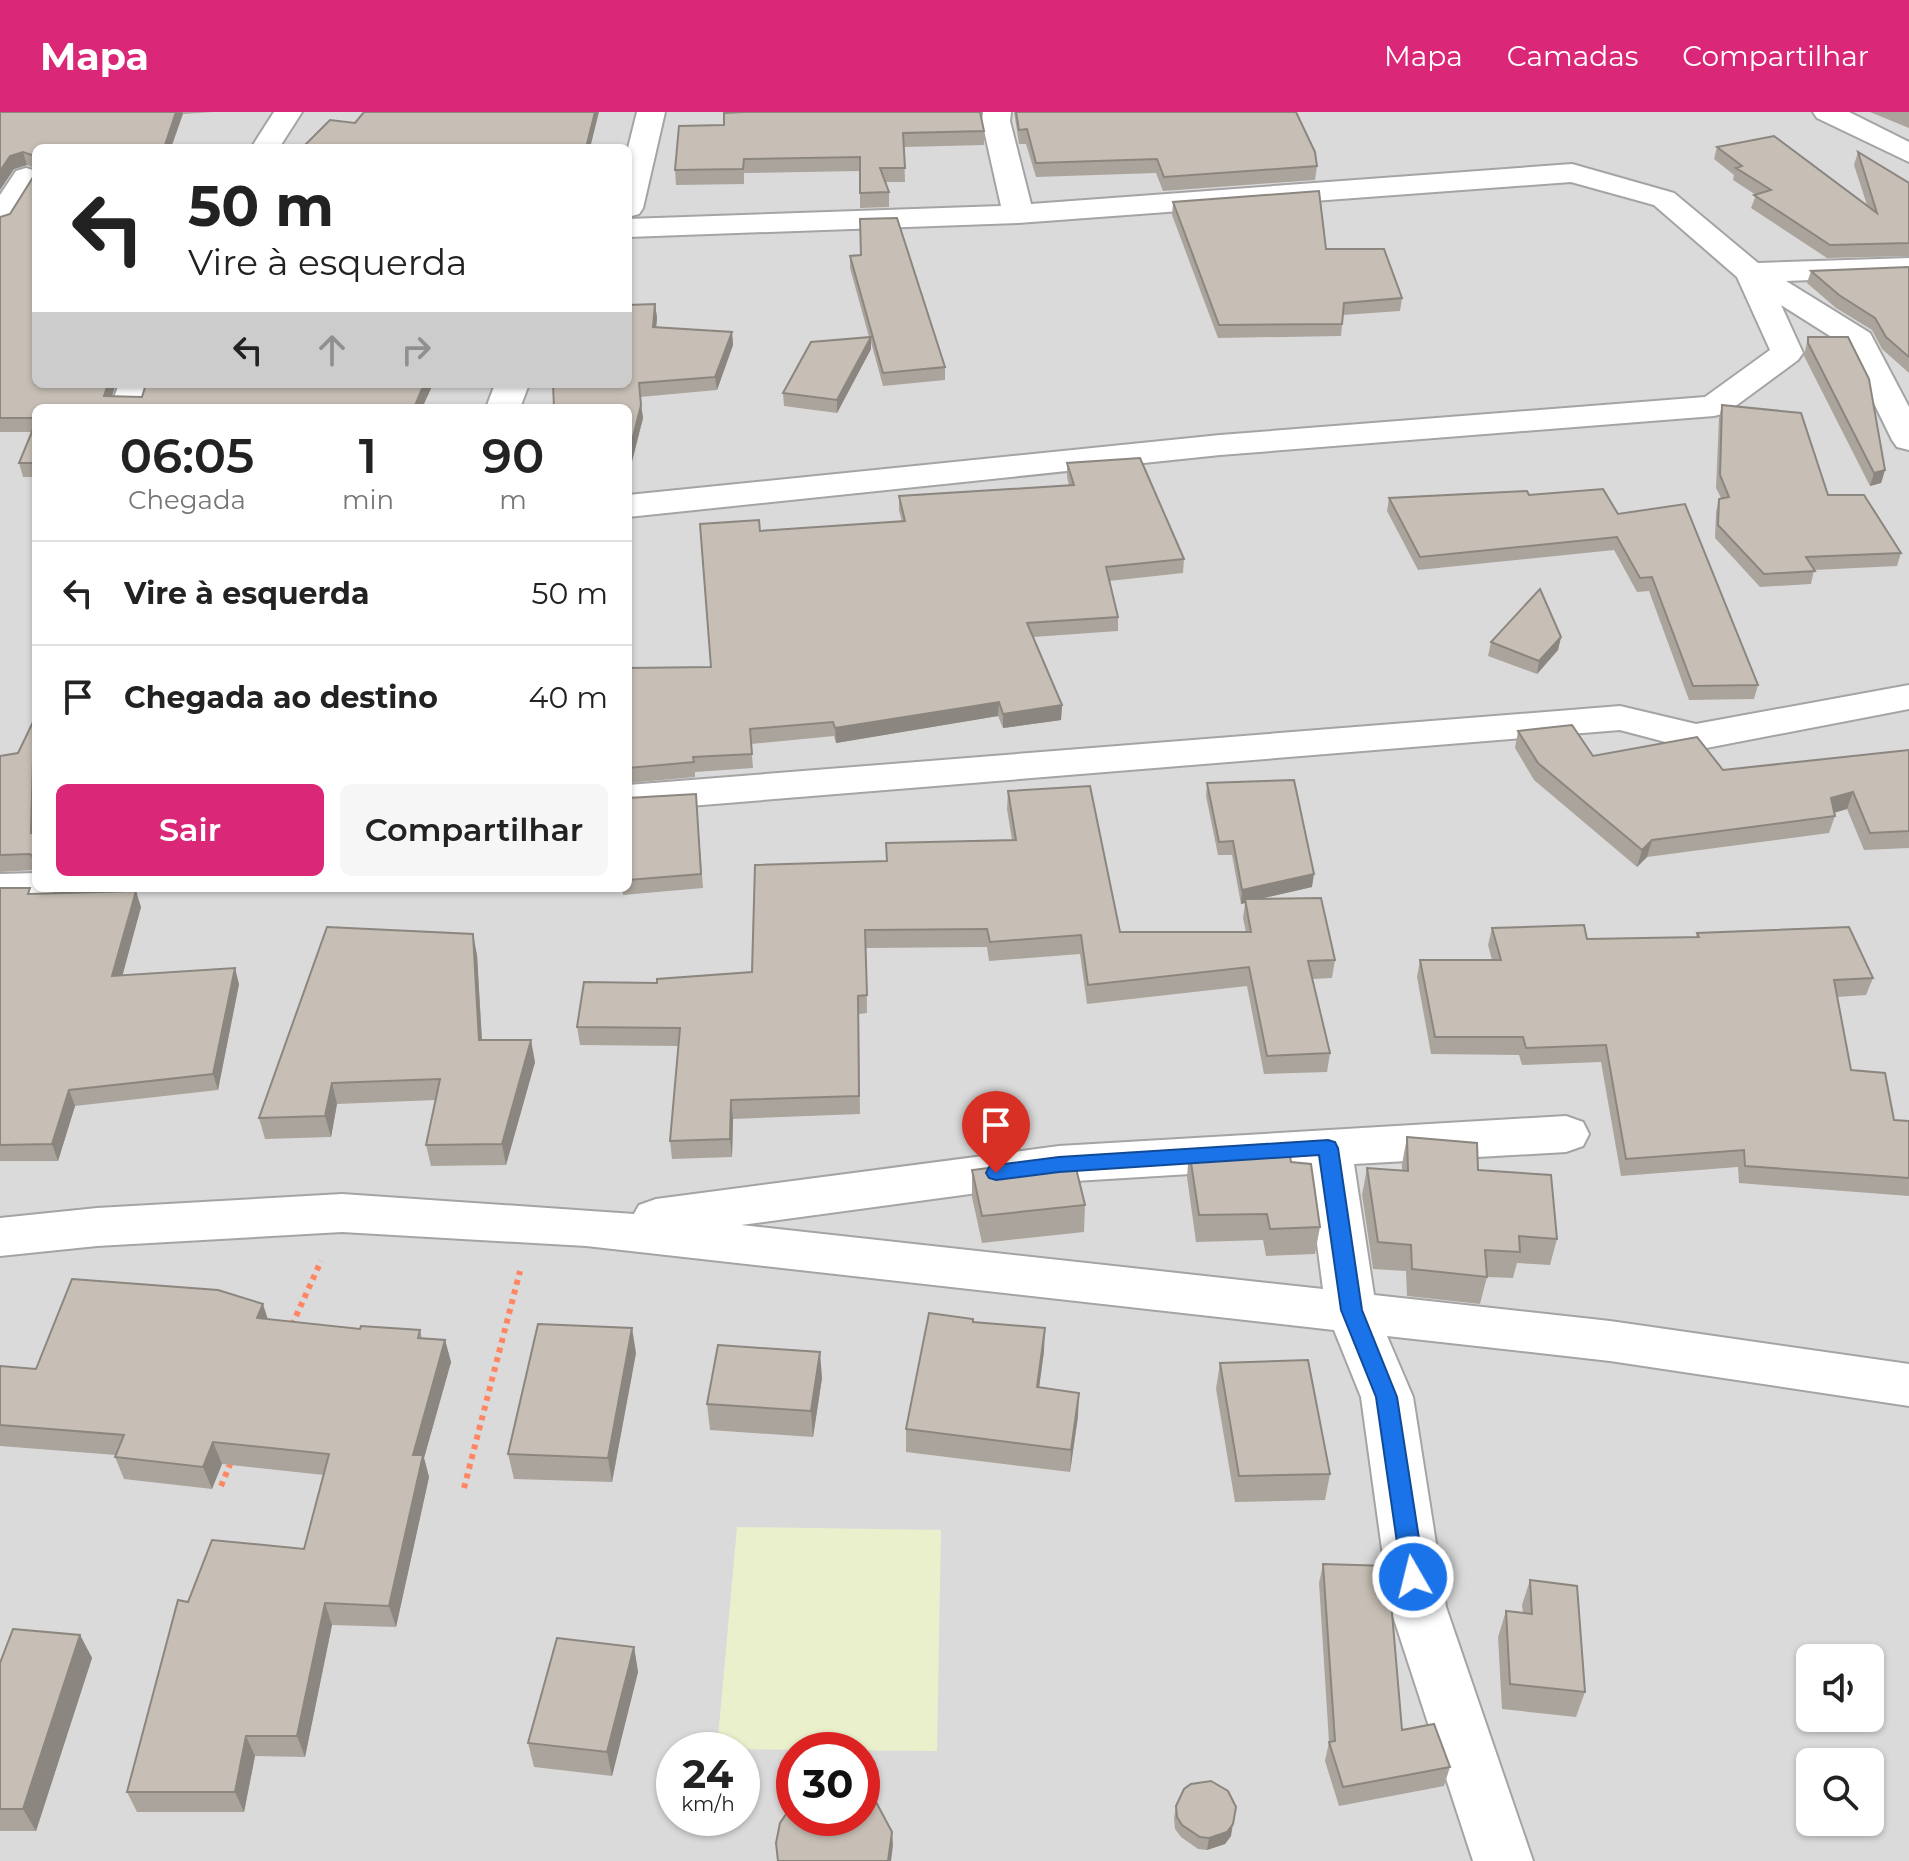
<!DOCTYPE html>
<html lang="pt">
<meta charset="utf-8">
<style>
:root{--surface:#fff;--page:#f6f6f6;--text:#222;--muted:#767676;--line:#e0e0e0;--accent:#db2777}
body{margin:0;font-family:Montserrat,sans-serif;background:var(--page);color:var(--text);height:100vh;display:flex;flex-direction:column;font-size:30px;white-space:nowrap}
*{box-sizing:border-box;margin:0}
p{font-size:26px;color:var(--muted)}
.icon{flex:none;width:44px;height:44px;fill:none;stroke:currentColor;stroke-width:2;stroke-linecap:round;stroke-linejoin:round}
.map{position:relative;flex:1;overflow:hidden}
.sheet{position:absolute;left:32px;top:292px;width:600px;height:488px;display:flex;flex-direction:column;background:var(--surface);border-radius:12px;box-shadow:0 2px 6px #0004}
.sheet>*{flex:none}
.banner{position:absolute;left:32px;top:32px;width:600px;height:244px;border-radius:12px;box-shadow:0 2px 6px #0004;background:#fff;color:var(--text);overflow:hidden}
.buttons{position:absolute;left:1796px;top:1532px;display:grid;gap:16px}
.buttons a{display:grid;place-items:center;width:88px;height:88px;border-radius:12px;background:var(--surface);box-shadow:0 2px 6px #0004;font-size:40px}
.speed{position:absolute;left:656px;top:1620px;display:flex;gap:16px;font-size:40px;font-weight:700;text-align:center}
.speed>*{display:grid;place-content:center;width:104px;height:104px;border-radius:50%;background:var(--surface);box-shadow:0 2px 6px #0004;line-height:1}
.speed small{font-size:20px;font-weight:400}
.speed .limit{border:12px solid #d22;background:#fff;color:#111}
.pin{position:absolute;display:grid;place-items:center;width:68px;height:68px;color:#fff;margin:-82px -34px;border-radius:50% 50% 50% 0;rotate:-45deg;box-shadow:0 0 8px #0007}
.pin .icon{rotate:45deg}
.me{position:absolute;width:88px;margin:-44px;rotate:352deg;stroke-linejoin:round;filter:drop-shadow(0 0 6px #0008)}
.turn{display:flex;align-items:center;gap:28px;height:168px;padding:0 24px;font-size:36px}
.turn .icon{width:104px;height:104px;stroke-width:2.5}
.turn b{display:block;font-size:56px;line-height:68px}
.lanes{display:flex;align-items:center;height:76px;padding:0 24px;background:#0003;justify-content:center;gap:40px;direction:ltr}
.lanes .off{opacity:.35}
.eta{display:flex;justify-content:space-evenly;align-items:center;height:136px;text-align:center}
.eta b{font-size:48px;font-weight:600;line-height:56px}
.cta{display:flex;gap:16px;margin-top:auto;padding:16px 24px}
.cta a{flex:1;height:92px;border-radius:12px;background:var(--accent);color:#fff;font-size:32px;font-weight:600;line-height:92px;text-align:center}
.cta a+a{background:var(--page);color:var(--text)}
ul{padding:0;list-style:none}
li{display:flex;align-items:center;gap:24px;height:104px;padding:0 24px;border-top:2px solid var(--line)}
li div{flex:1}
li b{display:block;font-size:30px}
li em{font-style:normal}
header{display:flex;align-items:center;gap:48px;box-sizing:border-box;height:112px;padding:0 40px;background:var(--accent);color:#fff}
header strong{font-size:38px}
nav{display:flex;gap:44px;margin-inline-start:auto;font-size:28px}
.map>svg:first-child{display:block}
</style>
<header>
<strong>Mapa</strong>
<nav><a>Mapa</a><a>Camadas</a><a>Compartilhar</a></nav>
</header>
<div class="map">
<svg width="1909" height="1749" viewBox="0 0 1909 1749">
<rect width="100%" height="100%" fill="#efece2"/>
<path fill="#dbdada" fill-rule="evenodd" d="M0 0H1909V1749H0ZM36 36H628V272H36ZM36 296H628V776H36ZM1810 1546H1870V1606H1810ZM674 1638H742V1706H674ZM794 1638H862V1706H794ZM1810 1650H1870V1710H1810Z"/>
<path fill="#e9f0cb" d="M737 1415 941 1418 937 1639 717 1637Z"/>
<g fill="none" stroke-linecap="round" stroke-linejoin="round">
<defs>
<g id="minor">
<path d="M274 0H302L279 36H251Z"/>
<path d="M637 0H665L643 96 639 102 628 105V36Z"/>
<path d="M983 0H1011L1010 9 1031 92 1572 52 1674 81 1758 151 1909 146V164L1786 169 1870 221 1909 295V338L1897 335 1892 328 1846 234 1781 193 1803 241 1798 248 1726 301 1714 304 1220 343 628 405V383L1220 323 1705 285 1770 238 1737 165 1654 93 1571 70 1018 111 628 125V107L1001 94 982 9Z"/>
<path d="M1813 0H1849L1909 30V50L1817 6Z"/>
<path d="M26 56 36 59V73L11 114 0 117V83L16 59Z"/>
<path d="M119 272H153L144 296H110Z"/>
<path d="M495 272H529L520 296H486Z"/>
<path d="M1909 573V597L1696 638 1620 618 628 699V673L1620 594 1696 612Z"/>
<path d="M36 761V776H56L51 785 36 789 0 790V762Z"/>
<path d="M1566 1004 1583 1010 1589 1022 1583 1034 1566 1040 1354 1052 1374 1183 1610 1209 1909 1252V1294L1610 1249 1387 1224 1413 1285 1446 1495 1533 1749H1473L1390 1495 1361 1285 1334 1218 586 1134 342 1120 97 1134 0 1144V1106L97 1096 342 1082 634 1102 639 1093 656 1087 1059 1034ZM1307 1055 1323 1177 741 1113 1059 1070Z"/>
</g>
</defs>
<use href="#minor" stroke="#a4a4a4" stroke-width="4"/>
<g stroke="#ff8663" stroke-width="6" stroke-dasharray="5 5" stroke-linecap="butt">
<path d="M292 1213 321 1149"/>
<path d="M221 1374 231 1350"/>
<path d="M464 1376 520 1159"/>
</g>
<use href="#minor" fill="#fff" fill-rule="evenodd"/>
</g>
<g fill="#aba49c">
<path d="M0 0H213L183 2 36 36 112 284 142 285 146 272H433L422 296H36V365H23L19 351 32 320H0V105L10 102 35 62V56L27 53 14 57 0 78Z"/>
<path d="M743 0H982L981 3 984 19V33L904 35 905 70H885L889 80V95L860 96V59L744 61V72L676 73 675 58 724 13Z"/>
<path d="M1014 0H1296L1317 54 1315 68 1163 79 1156 61 1036 65 1026 32H1019Z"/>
<path d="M1870 0H1909V16Z"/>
<path d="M1717 35 1867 93 1854 53 1858 40 1909 71V144L1827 146 1751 96 1756 83 1733 68 1734 63 1714 47Z"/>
<path d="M1173 90 1326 137 1402 186 1400 199 1343 203 1341 224 1218 226 1172 103Z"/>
<path d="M850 144 945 255V268L883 274 871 230V237L837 301 784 294 783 281 869 225 850 156Z"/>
<path d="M1909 155V261L1882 237 1872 218 1836 196 1807 171 1811 159Z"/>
<path d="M655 192 657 206 656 215 732 220 733 233 717 278 640 285 643 306 628 365V296Z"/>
<path d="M1808 225 1885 358 1881 371 1870 374 1804 244Z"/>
<path d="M1722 293 1828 383 1901 441 1897 454 1814 458 1811 472 1760 475 1715 426 1716 400 1719 387 1721 386 1716 376 1719 306Z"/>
<path d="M1067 351 1184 447 1183 461 1109 469 1118 505V519L1033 525 1062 593 1061 608 1003 616 998 604 836 631 834 624 751 632 753 656 695 660V665L628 671V556L711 555 760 419 902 410 899 398V384L1069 373 1067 365Z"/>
<path d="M1529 383 1618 402 1758 573 1754 587 1689 588 1649 479 1637 480 1614 438 1418 458 1387 399 1389 386Z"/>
<path d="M1561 525 1558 538 1537 562 1488 544 1491 530Z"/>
<path d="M36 616V765L34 758 0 760V644L18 641Z"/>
<path d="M1518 619 1593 644 1723 658 1909 638V736L1864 738 1847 697 1834 701 1835 704 1829 721 1647 745 1637 755 1534 668 1515 636Z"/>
<path d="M1207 671 1312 775 1260 787 1335 848 1332 866 1312 867 1330 941 1327 960 1264 962 1247 874 1087 892 1080 842 989 849 987 835 866 836 867 901 859 902 860 1002 733 1007 732 1045 672 1047 670 1029 678 934 580 933 577 915 657 871 752 860 887 749 1012 728 1007 697 1008 679 1120 820H1246L1243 806 1245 791 1241 792 1232 743H1218L1206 684Z"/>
<path d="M696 682 703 776 623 783 622 776H628V686Z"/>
<path d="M0 776 32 782 141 795 122 863 239 872 218 978 75 994 58 1049H0Z"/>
<path d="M1492 816 1587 827 1696 825 1697 821 1873 866 1866 883 1837 885 1851 958 1894 1008 1909 1009V1084L1739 1071 1738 1055 1621 1064 1601 950 1522 953 1519 943 1431 942 1417 865 1420 848H1492L1488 833Z"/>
<path d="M477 843 482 928 535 950 506 1053 431 1054 426 1033 436 988 337 992 331 1025 265 1027 259 1006Z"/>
<path d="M1407 1025 1478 1058 1557 1127 1550 1153 1517 1151 1513 1166 1487 1165 1480 1192 1407 1184 1406 1159 1373 1157 1362 1083 1367 1056 1402 1058V1052Z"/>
<path d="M1189 1038H1259L1291 1050 1320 1115 1315 1142 1266 1144 1263 1128 1196 1130 1187 1065Z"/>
<path d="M1028 1054 1085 1093 1084 1120 982 1131 972 1085V1058Z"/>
<path d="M268 1207 360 1217 420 1218 422 1226 445 1228 451 1250 424 1346 429 1365 396 1515 332 1513 305 1645 255 1644 244 1700H137L127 1680 188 1490 304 1437 324 1363 222 1352 212 1377 124 1367 115 1345 116 1343 0 1334V1254L36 1257Z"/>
<path d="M973 1210 1044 1239 1039 1276 1078 1304 1070 1360 906 1340V1317Z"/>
<path d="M636 1241 612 1370 514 1367 508 1342Z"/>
<path d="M1220 1251 1330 1362 1325 1388 1235 1390 1216 1277Z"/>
<path d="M822 1266 813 1325 710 1318 707 1292Z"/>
<path d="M1323 1452 1402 1618 1450 1655 1444 1674 1339 1694 1325 1649 1329 1630 1319 1471Z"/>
<path d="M1530 1468 1585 1580 1576 1605 1502 1597 1498 1525 1506 1499 1523 1501 1522 1493Z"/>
<path d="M80 1523 92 1546 36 1719H0V1551Z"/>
<path d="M634 1535 638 1560 612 1664 534 1655 528 1631Z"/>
<path d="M1176 1694 1231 1724 1225 1732 1207 1738 1198 1737 1181 1725 1175 1717 1174 1706Z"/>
</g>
<g fill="#8b867f">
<path d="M176 0H182L183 2 171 36H164Z"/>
<path d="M595 0H599L590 36H586Z"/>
<path d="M23 40 27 53 14 57 0 78V59L10 44Z"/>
<path d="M655 192 657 206 655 228 653 215Z"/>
<path d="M732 220 733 233 717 278 715 265Z"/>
<path d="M871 225V237L837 301V288Z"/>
<path d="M108 272H116L108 296 104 284Z"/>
<path d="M424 272H433L422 296H414Z"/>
<path d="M641 293 643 306 628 365V345Z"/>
<path d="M1885 358 1881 371 1870 374 1874 361Z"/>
<path d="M1561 525 1558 538 1537 562 1539 549Z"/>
<path d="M999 590 998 604 836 631 835 616Z"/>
<path d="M1062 593 1061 608 1003 616V602Z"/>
<path d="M34 608 36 616V735L31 721Z"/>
<path d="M1853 680 1847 697 1825 703 1831 686Z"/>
<path d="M1652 728 1647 745 1637 755 1642 738Z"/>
<path d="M1314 762 1312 775 1246 790 1245 787V791L1241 792 1242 778Z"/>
<path d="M136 779 141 795 118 880 112 864Z"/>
<path d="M473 822 477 843 483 949 479 928Z"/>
<path d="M235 856 239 872 218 978 213 962Z"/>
<path d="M531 928 535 950 506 1053 502 1032Z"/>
<path d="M332 971 337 992 331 1025 325 1004Z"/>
<path d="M69 978 75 994 58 1049 52 1032Z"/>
<path d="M731 988 733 1007 732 1045 730 1027Z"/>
<path d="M263 1192 270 1214 257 1206Z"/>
<path d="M632 1216 636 1241 612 1370 608 1346Z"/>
<path d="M1045 1216 1044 1239 1036 1298 1037 1275Z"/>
<path d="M445 1228 451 1250 424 1346 429 1365 396 1515 389 1494 413 1343Z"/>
<path d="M820 1240 822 1266 813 1325 811 1299Z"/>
<path d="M1079 1281 1078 1304 1070 1360 1071 1338Z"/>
<path d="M213 1330 222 1352 212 1377 203 1355Z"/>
<path d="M325 1491 332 1513 305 1645 297 1624Z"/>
<path d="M80 1523 92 1546 36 1719 23 1697Z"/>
<path d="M634 1535 638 1560 612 1664 607 1640Z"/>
<path d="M246 1624 255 1644 244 1700 235 1680Z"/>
<path d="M1233 1712 1231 1724 1225 1732 1207 1738 1209 1726Z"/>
<path d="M892 1720 893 1733 891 1749H888Z"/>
</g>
<g fill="#c7bfb5" stroke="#8b867f" stroke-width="2">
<path d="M0 0H176L164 36H36V272H108L104 284 142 285 146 272H424L414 296H36V306H0V105L10 102 35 62V44L23 40 10 44 0 59Z"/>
<path d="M364 0H595L586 36 576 35 575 36H302L330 8 355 11Z"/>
<path d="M743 0H980L984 19 903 21 905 56H880L889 80 860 81V45L744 47 743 57 675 58 679 14 724 13V1Z"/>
<path d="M1016 0H1296L1315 40 1317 54 1164 65 1157 47 1036 51 1027 17 1019 18Z"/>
<path d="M1774 24 1877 101 1858 40 1909 71V131L1830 133 1754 83 1771 78 1736 56 1742 54 1717 35Z"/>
<path d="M1319 79 1326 137H1384L1402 186 1344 191 1342 212 1219 213 1173 90Z"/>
<path d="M897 106 945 255 883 261 850 144 861 143 860 107Z"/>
<path d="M1909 155V245L1886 225 1875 206 1839 183 1811 159Z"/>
<path d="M655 192 653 215 732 220 715 265 639 271 641 293 628 345V296H554L553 272H628V193Z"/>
<path d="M871 225 837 288 783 281 811 230Z"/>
<path d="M1808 225H1848L1869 267 1885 358 1874 361 1808 231Z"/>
<path d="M1722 293 1801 301 1828 383H1864L1901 441 1806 445 1815 459 1764 462 1718 413 1719 387 1729 385 1720 363Z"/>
<path d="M36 310V351H19Z"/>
<path d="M1140 346 1184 447 1106 455 1118 505 1027 511 1062 593 1003 602 999 590 835 616 833 610 750 617 752 642 693 645 694 650 628 656V556L711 555 700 412 759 408 760 419 905 409 899 384 1074 373 1067 351Z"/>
<path d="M1603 377 1618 402 1685 392 1758 573 1693 574 1652 465 1640 466 1617 425 1420 445 1389 386 1527 379 1529 383Z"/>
<path d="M1540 477 1561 525 1539 549 1491 530Z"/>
<path d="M34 608 31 721H36V757H33V745L30 742 0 743V644L18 641Z"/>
<path d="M1572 613 1593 644 1697 625 1723 658 1909 638V719L1870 721 1853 680 1831 686 1835 704 1652 728 1642 738 1538 651 1518 619Z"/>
<path d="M1294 668 1314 762 1242 778 1233 729 1219 730 1207 671Z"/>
<path d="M1090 674 1120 820H1251L1245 787 1321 786 1335 848 1308 849 1330 941 1267 944 1249 855 1088 873 1081 823 990 830 987 817 865 818 867 883 858 884 859 984 731 988 730 1027 670 1029 680 916 577 915 584 870 657 871V867L752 860 755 753 887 749 886 731 1016 728 1008 679Z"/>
<path d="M696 682 701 762 628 768V686Z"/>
<path d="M0 776H30L28 782 136 779 112 864 235 856 213 962 69 978 52 1032 0 1033Z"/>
<path d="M1584 813 1587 827 1699 825 1697 821 1849 815 1873 866 1834 868 1851 958 1885 961 1894 1008 1909 1009V1066L1745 1054 1744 1038 1626 1047 1606 933 1526 936 1523 925H1435L1420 848H1501L1492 816Z"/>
<path d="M327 815 473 822 479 928H531L502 1032 426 1033 440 967 332 971 325 1004 259 1006Z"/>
<path d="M1407 1025 1477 1031 1478 1058 1551 1063 1557 1127 1519 1124 1520 1140 1485 1138 1487 1165 1412 1157 1411 1133 1378 1130 1367 1056 1408 1059Z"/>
<path d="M1259 1034V1038L1289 1037 1291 1050 1311 1052 1320 1115 1270 1117 1267 1102 1199 1103 1189 1038Z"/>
<path d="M1074 1048 1085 1093 982 1104 972 1058 1027 1051 1028 1054Z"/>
<path d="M72 1167 218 1178 263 1192 257 1206 360 1217 361 1214 420 1218 418 1226 445 1228 413 1343H423L389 1494 325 1491 297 1624H246L235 1680H127L178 1488 188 1490 212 1428 304 1437 329 1342 213 1330 203 1355 115 1345 124 1323 0 1313V1254L36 1257Z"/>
<path d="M929 1201 973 1207V1210L1045 1216 1037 1275 1079 1281 1071 1338 906 1317Z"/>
<path d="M538 1212 632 1216 608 1346 508 1342Z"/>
<path d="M718 1233 820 1240 811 1299 707 1292Z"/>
<path d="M1308 1248 1330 1362 1239 1364 1220 1251Z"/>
<path d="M1323 1452 1388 1454 1402 1618 1434 1612 1450 1655 1343 1675 1329 1630 1335 1629Z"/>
<path d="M1530 1468 1577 1474 1585 1580 1510 1572 1506 1499 1532 1502Z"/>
<path d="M13 1517 80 1523 23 1697H0V1551Z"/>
<path d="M557 1526 634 1535 607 1640 528 1631Z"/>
<path d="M1211 1669 1228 1679 1236 1695 1233 1712 1227 1720 1209 1726 1200 1725 1182 1713 1177 1705 1176 1694 1184 1677 1191 1672Z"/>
<path d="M862 1681 876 1690 892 1720 888 1749H778L776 1731 780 1711 791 1695 794 1693V1706H862Z"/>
</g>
<path fill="#1a73e8" stroke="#114b97" stroke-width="2" d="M1328 1028 1335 1030 1338 1036 1362 1198 1397 1285 1425 1465 1421 1472 1413 1475 1405 1472 1402 1465 1376 1285 1341 1198 1319 1043 1059 1060 996 1068 989 1066 986 1061 989 1055 996 1053 1059 1045Z"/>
</svg>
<div class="buttons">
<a><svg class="icon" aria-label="sound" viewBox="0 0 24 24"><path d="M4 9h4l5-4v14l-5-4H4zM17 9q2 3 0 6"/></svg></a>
<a><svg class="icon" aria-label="search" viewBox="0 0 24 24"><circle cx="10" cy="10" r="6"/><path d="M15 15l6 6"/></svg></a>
</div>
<div class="speed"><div>24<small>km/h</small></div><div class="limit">30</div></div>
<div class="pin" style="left:996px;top:1061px;background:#d93025"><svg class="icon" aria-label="arrive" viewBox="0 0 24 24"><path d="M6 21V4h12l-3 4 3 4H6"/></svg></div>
<svg class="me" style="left:1413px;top:1465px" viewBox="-20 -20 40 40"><circle r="17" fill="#1a73e8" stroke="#fff" stroke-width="3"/><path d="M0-11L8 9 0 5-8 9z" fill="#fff"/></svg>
<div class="banner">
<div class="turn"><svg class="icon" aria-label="left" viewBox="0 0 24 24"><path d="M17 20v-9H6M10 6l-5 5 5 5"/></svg><div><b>50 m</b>Vire à esquerda</div></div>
<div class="lanes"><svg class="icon" aria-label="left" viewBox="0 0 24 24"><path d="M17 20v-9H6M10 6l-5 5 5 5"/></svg><svg class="icon off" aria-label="ahead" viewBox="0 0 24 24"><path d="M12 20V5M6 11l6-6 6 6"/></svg><svg class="icon off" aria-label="right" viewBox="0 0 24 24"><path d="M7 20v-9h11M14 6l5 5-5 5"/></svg></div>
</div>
<section class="sheet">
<div class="eta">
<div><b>06:05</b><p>Chegada</p></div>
<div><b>1</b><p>min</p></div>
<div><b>90</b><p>m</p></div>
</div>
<ul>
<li><svg class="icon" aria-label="left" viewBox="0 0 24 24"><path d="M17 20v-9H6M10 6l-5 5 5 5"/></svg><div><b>Vire à esquerda</b></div><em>50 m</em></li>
<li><svg class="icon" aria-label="arrive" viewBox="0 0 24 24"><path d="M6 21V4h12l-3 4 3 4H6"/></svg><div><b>Chegada ao destino</b></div><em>40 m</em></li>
</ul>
<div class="cta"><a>Sair</a><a>Compartilhar</a></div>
</section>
</div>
